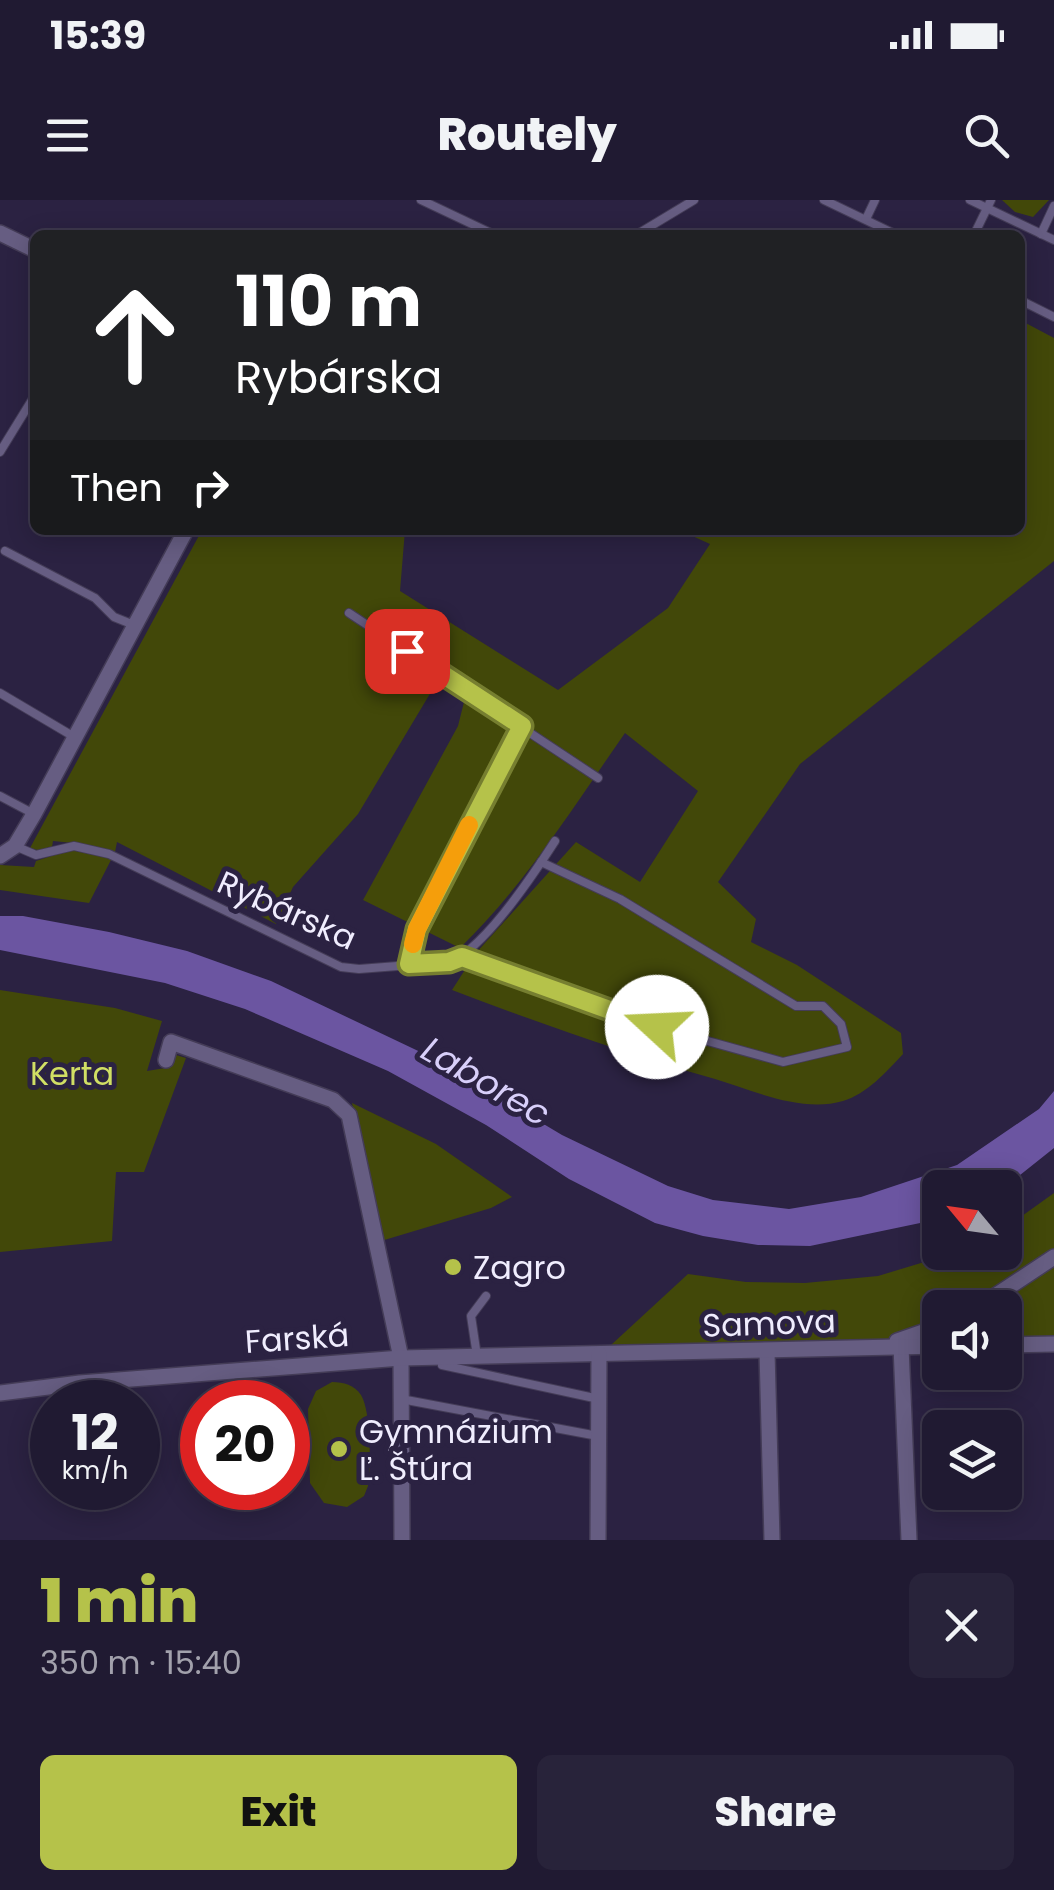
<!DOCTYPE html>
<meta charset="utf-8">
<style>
:root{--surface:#201a32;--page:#28233a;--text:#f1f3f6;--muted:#a2a1ac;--line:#3d384d;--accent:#b5c24a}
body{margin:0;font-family:Poppins,sans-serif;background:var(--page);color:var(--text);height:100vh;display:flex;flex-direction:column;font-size:38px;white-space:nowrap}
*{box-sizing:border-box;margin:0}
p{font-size:32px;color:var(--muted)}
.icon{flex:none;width:55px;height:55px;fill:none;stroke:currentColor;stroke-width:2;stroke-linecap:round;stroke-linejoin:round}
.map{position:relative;height:1340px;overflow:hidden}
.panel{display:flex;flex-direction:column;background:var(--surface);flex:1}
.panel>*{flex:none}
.top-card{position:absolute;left:30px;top:30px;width:995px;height:305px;border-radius:15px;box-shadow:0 5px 25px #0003,0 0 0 2px var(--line);background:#202124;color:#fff;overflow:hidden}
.needle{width:65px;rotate:299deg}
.tools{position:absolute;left:922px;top:970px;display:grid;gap:20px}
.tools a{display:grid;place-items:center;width:100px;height:100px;border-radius:15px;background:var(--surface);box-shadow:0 5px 25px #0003,0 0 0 2px var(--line);font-size:50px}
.speed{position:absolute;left:30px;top:1180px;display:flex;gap:20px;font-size:50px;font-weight:700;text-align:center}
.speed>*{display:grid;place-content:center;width:130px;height:130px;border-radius:50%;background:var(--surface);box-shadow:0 5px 25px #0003,0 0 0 2px var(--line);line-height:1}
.speed small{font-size:25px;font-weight:400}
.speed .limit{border:15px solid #d22;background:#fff;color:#111}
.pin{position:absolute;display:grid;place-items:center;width:85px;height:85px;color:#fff;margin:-42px;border-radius:20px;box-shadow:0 5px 15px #0006}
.me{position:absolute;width:110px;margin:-55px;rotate:290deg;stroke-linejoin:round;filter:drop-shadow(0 0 8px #0008)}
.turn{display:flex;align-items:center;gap:35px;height:210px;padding:0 40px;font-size:45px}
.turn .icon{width:130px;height:130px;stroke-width:2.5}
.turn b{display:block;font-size:70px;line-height:85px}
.then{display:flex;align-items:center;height:95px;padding:0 40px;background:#0003;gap:20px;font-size:38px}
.round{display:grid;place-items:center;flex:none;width:105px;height:105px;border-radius:15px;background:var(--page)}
.overview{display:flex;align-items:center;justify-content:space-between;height:170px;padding:0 40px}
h1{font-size:60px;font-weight:800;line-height:75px;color:var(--accent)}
.cta{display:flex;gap:20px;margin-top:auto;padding:20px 40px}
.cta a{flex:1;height:115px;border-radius:15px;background:var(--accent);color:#111;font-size:40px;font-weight:800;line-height:115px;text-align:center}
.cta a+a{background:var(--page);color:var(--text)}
.status{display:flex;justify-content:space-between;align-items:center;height:70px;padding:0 50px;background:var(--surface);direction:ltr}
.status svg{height:28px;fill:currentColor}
header{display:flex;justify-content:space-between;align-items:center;height:130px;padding:0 40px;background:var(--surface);font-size:45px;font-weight:800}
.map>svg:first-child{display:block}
</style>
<div class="status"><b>15:39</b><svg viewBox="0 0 49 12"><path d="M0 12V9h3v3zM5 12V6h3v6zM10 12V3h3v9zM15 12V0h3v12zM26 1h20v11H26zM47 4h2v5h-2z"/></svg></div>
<header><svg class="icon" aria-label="menu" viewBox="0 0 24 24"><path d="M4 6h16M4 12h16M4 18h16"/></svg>Routely<svg class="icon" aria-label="search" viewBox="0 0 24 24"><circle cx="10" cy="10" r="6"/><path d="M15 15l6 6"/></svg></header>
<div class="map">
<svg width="1054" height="1340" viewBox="0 0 1054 1340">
<rect width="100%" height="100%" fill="#2b2242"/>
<g fill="#424809">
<path d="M1002 0H1049L1033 17 1015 12Z"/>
<path d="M1020 120 1054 138V361L800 564 718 682 756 719 751 742 797 765 901 833 903 854C886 872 867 894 843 901 802 913 754 891 715 879 626 854 539 823 452 790L475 754 576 642 640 682 698 591 625 533C574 606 525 685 460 748L363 700 458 526 466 494 440 477 358 614 293 687 276 724 117 642 115 652 83 644 53 641 52 647 41 651 30 648 202 330H405L400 391 558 490 668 408 710 344 679 330H1020Z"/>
<path d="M70 650 112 658 89 703 0 690V665L34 667 36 661Z"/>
<path d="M0 790 115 808 162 821 147 871 165 868 176 855 186 858 144 972H116L112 1041 0 1052Z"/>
<path d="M352 903 436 944 512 997 491 1008 381 1041Z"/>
<path d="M1054 993V1136L1005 1137V1108H940V1139L611 1145 688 1074 746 1082 805 1083 878 1076 954 1053 1005 1052V1028Z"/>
<path d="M332 1182C344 1182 354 1185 361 1195 371 1211 371 1267 368 1286L364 1296 347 1307 324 1303 310 1283 308 1209 316 1191Z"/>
</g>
<path fill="#6b55a1" d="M0 716H23L109 732 187 751 271 781 433 858 562 935 668 986 713 1000 789 1009 861 997 957 965 1039 909 1054 891V948L1005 987 940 988V1016L925 1022 810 1046 758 1045 703 1036 655 1023 569 979 486 925 388 871 245 809 165 783 0 750Z"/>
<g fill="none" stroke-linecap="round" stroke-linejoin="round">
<defs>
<g id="lane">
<path d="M421 0 495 35"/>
<path d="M824 0 897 35"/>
<path d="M970 0 1054 40"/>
<path d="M866 19 875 0"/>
<path d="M1041 34 1054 6"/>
<path d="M636 35 694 0"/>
<path d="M974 35 991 0"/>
<path d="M1020 100 1054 117"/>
<path d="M0 252 35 195"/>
<path d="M5 351 95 398 114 417 134 425"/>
<path d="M349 413 598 578"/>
<path d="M0 493 76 538"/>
<path d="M0 596 34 614"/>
<path d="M15 646 36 655 74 646 109 654 341 767 359 769 449 762C484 750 535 672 555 641"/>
<path d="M461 757 657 827 783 862 847 847 841 824 823 806H796L620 699 541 662"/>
<path d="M409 764 417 729 522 527"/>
<path d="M477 1156 471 1116 486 1096"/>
<path d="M442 1165 599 1199"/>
<path d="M401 1199 598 1236"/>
</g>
<g id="street">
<path d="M0 33 35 50"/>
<path d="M0 656 15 646 34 614 186 330"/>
<path d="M166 860 171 842 333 900 349 915 401 1158 402 1340"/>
<path d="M977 1108 1054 1057"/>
<path d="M897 1141 940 1126"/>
<path d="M1005 1145 1054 1144"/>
<path d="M901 1146 909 1340"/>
<path d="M767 1152 772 1340"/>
<path d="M0 1193 80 1183 401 1158 940 1146"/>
<path d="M598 1340 599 1154"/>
</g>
</defs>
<use href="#lane" stroke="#443c57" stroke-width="10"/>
<use href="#street" stroke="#443c57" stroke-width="18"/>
<use href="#lane" stroke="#665d82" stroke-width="8"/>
<use href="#street" stroke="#665d82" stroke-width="15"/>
</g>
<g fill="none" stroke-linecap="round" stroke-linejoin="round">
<defs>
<path id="route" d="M407 451 522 526 417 729 409 764 449 762 462 757 657 827"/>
</defs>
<use href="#route" stroke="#767e30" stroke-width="25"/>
<use href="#route" stroke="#b5c24a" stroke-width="18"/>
<path stroke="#f59e0b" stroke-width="18" d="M413 744 417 729 469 625"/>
</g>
<g fill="#b5c24a" stroke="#2b2242" stroke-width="4">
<circle cx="453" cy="1067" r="10"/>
<circle cx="339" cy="1249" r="10"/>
</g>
<g text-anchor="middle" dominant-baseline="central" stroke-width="10" stroke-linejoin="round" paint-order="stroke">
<g font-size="32" fill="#f0edfe" stroke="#2b2242">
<text transform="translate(287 710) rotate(24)">Rybárska</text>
<text transform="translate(769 1123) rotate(-2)">Samova</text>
<text transform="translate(297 1138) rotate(-4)">Farská</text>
</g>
<g font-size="32" fill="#d1df64" stroke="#2b2242">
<text x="72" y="873">Kerta</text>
</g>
<g font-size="32" fill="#f0edfe" stroke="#2b2242" text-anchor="start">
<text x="473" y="1067">Zagro</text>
<text x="359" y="1231">Gymnázium<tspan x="359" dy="37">Ľ. Štúra</tspan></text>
</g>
<g font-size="35" font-style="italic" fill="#d8cffa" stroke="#2b2242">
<text transform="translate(486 881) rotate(30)">Laborec</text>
</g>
</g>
</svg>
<div class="tools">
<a><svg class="needle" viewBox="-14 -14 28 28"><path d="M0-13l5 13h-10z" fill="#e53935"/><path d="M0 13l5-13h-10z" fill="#a2a1ac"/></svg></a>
<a><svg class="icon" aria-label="sound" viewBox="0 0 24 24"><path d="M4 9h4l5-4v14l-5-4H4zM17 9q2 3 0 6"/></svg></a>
<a><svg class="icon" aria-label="layers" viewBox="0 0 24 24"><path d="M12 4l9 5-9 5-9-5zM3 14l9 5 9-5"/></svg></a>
</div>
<div class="speed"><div>12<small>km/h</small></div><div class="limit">20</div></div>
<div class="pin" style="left:407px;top:451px;background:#d93025"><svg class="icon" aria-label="arrive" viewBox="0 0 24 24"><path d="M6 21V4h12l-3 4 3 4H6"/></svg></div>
<svg class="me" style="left:657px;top:827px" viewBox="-20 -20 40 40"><circle r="19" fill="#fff"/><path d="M0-13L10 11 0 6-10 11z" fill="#b5c24a"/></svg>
<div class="top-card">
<div class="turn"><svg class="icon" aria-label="ahead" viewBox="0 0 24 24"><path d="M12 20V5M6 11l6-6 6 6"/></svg><div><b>110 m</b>Rybárska</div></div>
<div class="then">Then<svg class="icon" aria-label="right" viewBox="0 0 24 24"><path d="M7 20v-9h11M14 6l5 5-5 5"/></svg></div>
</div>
</div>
<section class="panel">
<div class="overview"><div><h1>1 min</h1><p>350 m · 15:40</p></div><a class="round"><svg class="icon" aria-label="close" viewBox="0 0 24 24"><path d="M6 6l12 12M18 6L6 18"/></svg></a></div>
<div class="cta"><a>Exit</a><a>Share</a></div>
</section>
